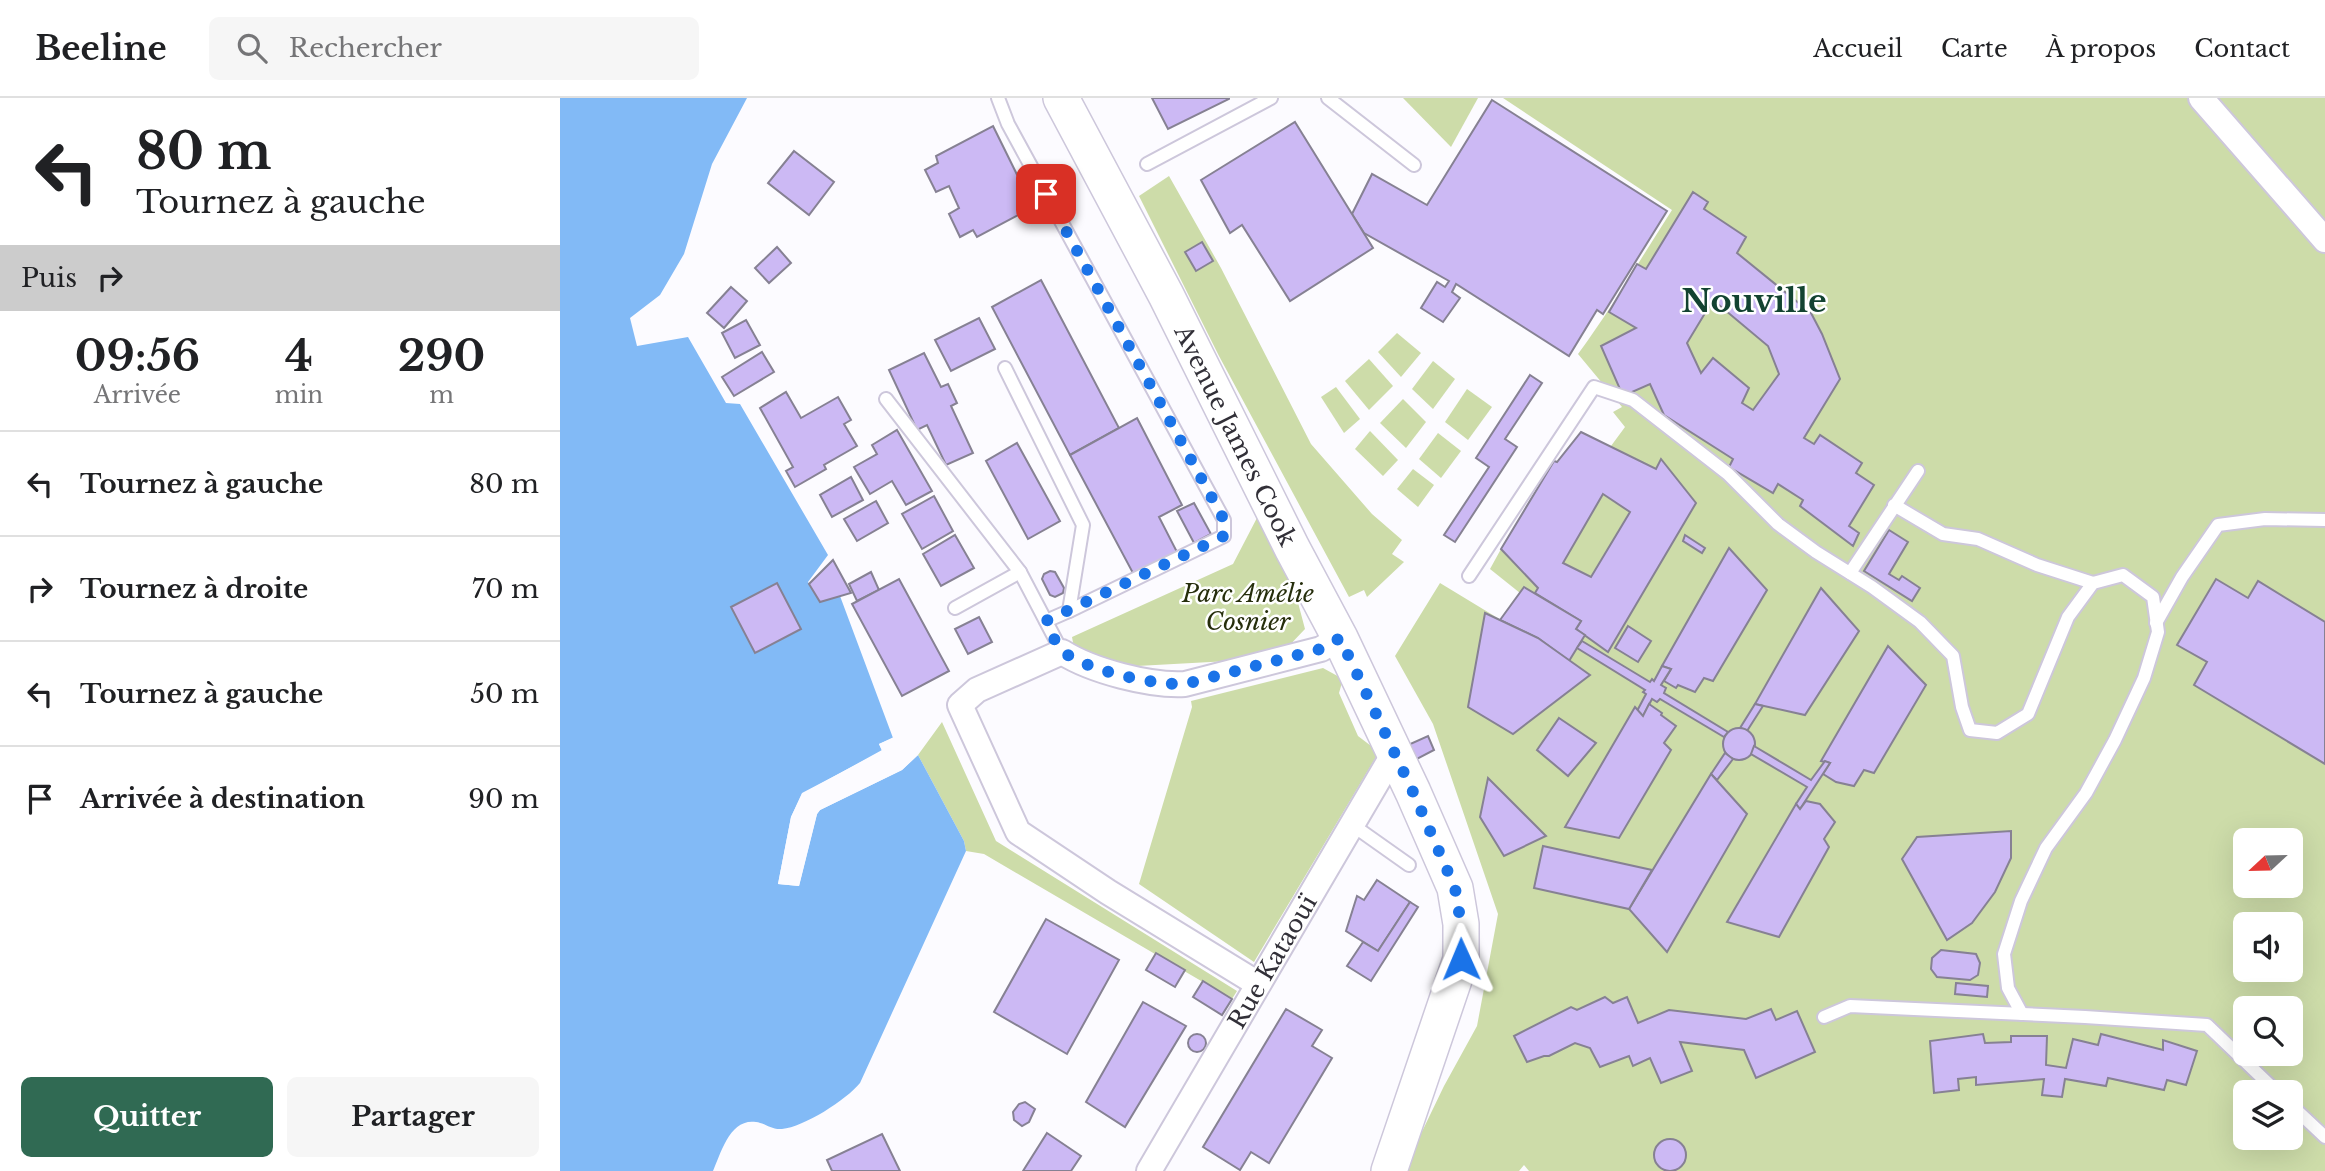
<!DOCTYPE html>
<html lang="fr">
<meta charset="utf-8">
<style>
:root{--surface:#fff;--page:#f6f6f6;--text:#202124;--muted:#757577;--line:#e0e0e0;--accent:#306a53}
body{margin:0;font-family:"Libre Baskerville",serif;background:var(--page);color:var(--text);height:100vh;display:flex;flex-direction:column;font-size:26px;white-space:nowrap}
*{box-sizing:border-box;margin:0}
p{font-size:23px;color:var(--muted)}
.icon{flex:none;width:38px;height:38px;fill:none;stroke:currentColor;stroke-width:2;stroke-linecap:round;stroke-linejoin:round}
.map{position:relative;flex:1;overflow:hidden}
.drawer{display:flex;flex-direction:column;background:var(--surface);width:560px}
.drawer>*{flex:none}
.guide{background:#fff;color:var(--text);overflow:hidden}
.needle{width:46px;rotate:248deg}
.tools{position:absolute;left:1673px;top:730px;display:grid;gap:14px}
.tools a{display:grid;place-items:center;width:70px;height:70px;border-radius:10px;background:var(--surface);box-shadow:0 7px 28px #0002;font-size:35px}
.pin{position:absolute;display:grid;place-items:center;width:60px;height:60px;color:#fff;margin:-30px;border-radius:14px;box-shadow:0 4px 10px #0006}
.me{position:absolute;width:77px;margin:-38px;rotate:359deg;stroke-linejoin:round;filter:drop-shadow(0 0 5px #0008)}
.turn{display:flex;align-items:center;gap:24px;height:147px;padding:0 21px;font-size:32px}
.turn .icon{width:91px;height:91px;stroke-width:2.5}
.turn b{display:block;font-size:49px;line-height:60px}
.then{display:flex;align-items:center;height:66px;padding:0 21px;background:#0003;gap:14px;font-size:26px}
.eta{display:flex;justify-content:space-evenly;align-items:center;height:119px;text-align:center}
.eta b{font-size:42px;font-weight:800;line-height:49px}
.cta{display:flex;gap:14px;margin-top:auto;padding:14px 21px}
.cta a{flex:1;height:80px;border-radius:10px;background:var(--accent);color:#fff;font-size:28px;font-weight:800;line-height:80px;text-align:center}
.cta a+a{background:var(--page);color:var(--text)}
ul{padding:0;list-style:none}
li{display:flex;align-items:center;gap:21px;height:105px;padding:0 21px;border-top:2px solid var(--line)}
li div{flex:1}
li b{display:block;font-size:26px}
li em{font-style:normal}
header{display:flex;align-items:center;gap:42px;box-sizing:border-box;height:98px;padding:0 35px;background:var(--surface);border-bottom:2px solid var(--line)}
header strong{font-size:33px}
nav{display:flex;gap:38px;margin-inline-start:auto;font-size:24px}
.search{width:490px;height:63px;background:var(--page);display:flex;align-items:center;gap:18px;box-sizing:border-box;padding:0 24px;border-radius:10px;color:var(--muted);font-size:26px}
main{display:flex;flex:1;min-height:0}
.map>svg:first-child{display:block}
</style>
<header>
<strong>Beeline</strong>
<div class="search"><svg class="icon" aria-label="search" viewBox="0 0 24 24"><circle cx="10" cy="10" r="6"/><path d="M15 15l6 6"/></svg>Rechercher</div>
<nav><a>Accueil</a><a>Carte</a><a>À propos</a><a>Contact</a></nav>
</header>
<main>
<section class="drawer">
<div class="guide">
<div class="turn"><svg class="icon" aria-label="left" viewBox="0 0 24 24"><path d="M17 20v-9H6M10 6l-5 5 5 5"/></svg><div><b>80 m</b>Tournez à gauche</div></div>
<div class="then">Puis<svg class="icon" aria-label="right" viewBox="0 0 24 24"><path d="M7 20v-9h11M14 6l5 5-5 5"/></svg></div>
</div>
<div class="eta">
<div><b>09:56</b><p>Arrivée</p></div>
<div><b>4</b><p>min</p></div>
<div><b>290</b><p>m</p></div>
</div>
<ul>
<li><svg class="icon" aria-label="left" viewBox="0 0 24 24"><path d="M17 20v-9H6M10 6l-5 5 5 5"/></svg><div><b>Tournez à gauche</b></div><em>80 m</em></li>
<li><svg class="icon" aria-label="right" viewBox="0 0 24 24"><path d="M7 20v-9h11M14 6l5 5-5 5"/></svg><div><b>Tournez à droite</b></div><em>70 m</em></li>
<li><svg class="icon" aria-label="left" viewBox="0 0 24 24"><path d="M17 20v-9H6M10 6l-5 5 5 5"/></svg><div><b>Tournez à gauche</b></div><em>50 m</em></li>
<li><svg class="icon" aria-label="arrive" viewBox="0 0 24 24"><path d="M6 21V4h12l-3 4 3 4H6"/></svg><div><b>Arrivée à destination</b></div><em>90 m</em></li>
</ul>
<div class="cta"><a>Quitter</a><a>Partager</a></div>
</section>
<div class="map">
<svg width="1765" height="1073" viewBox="0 0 1765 1073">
<rect width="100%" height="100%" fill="#fcfbff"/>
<g fill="#cddca9" fill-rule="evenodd">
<path d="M843 0H918L891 49Z"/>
<path d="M943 0H1765V1073H969L964 1067 959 1073H843L884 988 917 928 938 816 873 626 835 558 880 485 941 522 960 495 930 471 941 451 1051 348 1065 329 1053 314 1062 309 1018 256C1052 210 1081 160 1112 112ZM1685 742H1731V788H1685ZM1685 826H1731V872H1685ZM1685 910H1731V956H1685ZM1685 994H1731V1040H1685Z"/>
<path d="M609 78 661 170 751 346 812 416 842 442 832 456 844 464 807 499 804 492 789 499 659 258 579 98Z"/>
<path d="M837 235 861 255 841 279 818 254Z"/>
<path d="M809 261 833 288 809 312 785 283Z"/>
<path d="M873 263 895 281 873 311 852 291Z"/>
<path d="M776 289 800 321 784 335 761 299Z"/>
<path d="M907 291 932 309 908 342 885 324Z"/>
<path d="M843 301 866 324 846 350 820 325Z"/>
<path d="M810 333 838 362 823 378 795 351Z"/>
<path d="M878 335 901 353 881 380 859 361Z"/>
<path d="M853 371 874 387 858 409 837 391Z"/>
<path d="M699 416 732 482 745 531 724 553 669 563 577 568 515 555 512 539 673 466Z"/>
<path d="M763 570 783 581 779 595 798 638 819 654 694 864 579 786 632 609 631 603Z"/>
<path d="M382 624 436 743 677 893 672 901 424 756 406 753 404 743 358 657Z"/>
</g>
<path fill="#82baf6" d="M0 0H187L152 66 124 156 100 197 70 220 77 248 128 239 166 305 180 306 268 457 248 484 260 504 280 498 333 640 319 646 322 652 242 696 231 719 218 786 239 788 257 716 260 712 342 672 358 657 404 743 406 753 300 985C286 1002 244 1029 222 1031 211 1032 205 1025 196 1024 170 1020 161 1055 153 1073H0Z"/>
<path fill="#fcfbff" d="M336 638 335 642 324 648V655L245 698 234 720 222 783 236 785 253 715 258 709 340 669 357 654 358 657 342 672 260 712 257 716 239 788 218 786 231 719 242 695 322 653 319 646Z"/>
<g fill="#ccb9f4" stroke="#868193" stroke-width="2" fill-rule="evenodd">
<path d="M592 0H669V1L608 31Z"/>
<path d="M932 2 1107 113 1043 216 1037 212 1009 258 896 186 892 194 900 200 883 224 861 210 877 184 885 189 889 183 804 135 792 116 812 76 867 107Z"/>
<path d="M735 24 813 150 730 203 682 127 670 135 641 82Z"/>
<path d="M433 28 473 109 417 139 413 132 400 139 389 116 399 110 389 88 376 94 365 72 378 65 376 58Z"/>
<path d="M234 53 274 84 249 117 208 85Z"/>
<path d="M1133 94 1148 104 1144 111 1186 139 1177 155 1251 215 1262 236 1280 281 1244 340 1254 346 1260 337 1302 365 1296 375 1314 387 1289 428 1299 435 1293 448 1240 408 1243 402 1218 386 1213 395 1169 369 1173 361 1104 317 1090 286 1063 298 1041 248 1076 230 1049 214 1077 166 1086 171ZM1153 202 1208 248 1219 276 1193 312 1182 305 1189 290 1153 260 1141 275 1127 245Z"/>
<path d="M642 144 653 163 636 173 625 154Z"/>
<path d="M217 149 231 165 209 185 195 170Z"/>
<path d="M481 182 559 330 510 357 432 209Z"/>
<path d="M171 189 187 203 164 230 147 215Z"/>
<path d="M419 220 435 251 391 273 375 242Z"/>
<path d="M186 222 200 247 175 260 162 235Z"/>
<path d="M202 254 214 274 174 298 162 279Z"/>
<path d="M364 255 381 289 388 286 397 305 391 308 413 355 386 367 367 327 357 332 329 272Z"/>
<path d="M970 277 982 285 945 341 957 349 895 444 884 437 929 369 916 360Z"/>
<path d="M226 294 241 320 278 299 291 322 284 326 297 348 264 367 266 371 235 389 226 373 233 369 200 310Z"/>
<path d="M577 320 622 407 599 419 617 454 574 477 510 357Z"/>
<path d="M337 332 372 393 346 407 332 383 310 396 294 369 317 356 312 347Z"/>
<path d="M1021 334 1096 371 1101 361 1136 405 1048 554 1016 531 1021 523 975 495 978 490 941 451 994 363 997 364ZM1043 396 1070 414 1031 479 1003 465Z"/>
<path d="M457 345 500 423 468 441 426 363Z"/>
<path d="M291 379 303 402 272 419 260 397Z"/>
<path d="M374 398 393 433 362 451 342 416Z"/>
<path d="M316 403 328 425 297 443 284 421Z"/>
<path d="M634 405 651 436 634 445 617 413Z"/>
<path d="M1329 432 1348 444 1329 476 1339 482 1342 478 1360 490 1352 503 1304 473Z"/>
<path d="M395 437 414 470 381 488 363 456Z"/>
<path d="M1125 437 1145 450 1142 455 1123 443Z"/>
<path d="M1169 450 1207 492 1153 583 1144 580 1135 594 1118 587 1116 590 1104 583 1111 571 1102 568Z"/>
<path d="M273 462 291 495 260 504 249 486Z"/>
<path d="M490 473 495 474 504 490 503 495 495 499 490 497 482 481 484 476Z"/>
<path d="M311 474 319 492 297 503 289 486Z"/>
<path d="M339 481 389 573 342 598 292 506Z"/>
<path d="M1656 481 1688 500 1698 483 1765 524V666L1634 587 1647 564 1617 547Z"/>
<path d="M217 485 241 531 195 555 171 509Z"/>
<path d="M964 489 1021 523 1016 531 1025 537 1009 563 978 540 940 522Z"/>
<path d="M1261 490 1299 533 1245 617 1195 606Z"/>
<path d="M925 515 978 540 1030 577 953 636 908 609Z"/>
<path d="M419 519 432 544 408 556 395 531Z"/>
<path d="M1068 528 1091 543 1078 564 1055 550Z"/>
<path d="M1022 543 1090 584 1092 581 1094 583 1102 568 1111 571 1101 587 1106 590 1104 595 1168 634 1164 639 1100 601 1097 604 1092 601 1083 618 1077 613 1086 596 1083 594 1085 592 1017 550Z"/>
<path d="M1328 548 1366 587 1314 675 1304 672 1294 688 1276 684 1263 676 1270 665 1261 663Z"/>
<path d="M1089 606 1102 615 1101 617 1116 628 1104 645 1111 652 1059 740 1005 729 1075 609 1083 618Z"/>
<path d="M1195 606 1203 608 1187 633 1180 630Z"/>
<path d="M999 620 1036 645 1008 678 977 652Z"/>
<circle cx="1179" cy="646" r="16"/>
<path d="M868 638 874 652 855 662 848 647Z"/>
<path d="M1194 648 1251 682 1265 663 1270 665 1240 711 1236 706 1247 689 1191 656Z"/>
<path d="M1165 655 1173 661 1157 682 1151 676Z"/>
<path d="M1151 676 1187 716 1107 854 1069 811Z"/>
<path d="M928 680 986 738 944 758 920 719Z"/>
<path d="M1246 703 1260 706 1275 724 1264 741 1269 749 1219 839 1167 824 1236 706 1240 711Z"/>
<path d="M1451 733V760L1435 794 1412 825 1387 842 1342 761 1357 739Z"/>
<path d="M983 748 1092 772 1069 811 974 790Z"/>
<path d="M817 782 850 804 818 853 786 833 797 798 804 802Z"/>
<path d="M850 804 858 809 811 883 787 868 803 844 818 853Z"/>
<path d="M486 821 559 862 507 956 434 914Z"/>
<path d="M1381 852 1416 856 1420 865 1418 877 1410 882 1377 879 1371 871 1372 860Z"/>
<path d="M596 855 625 872 615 889 586 872Z"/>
<path d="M643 883 672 901 662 917 633 899Z"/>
<path d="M1396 885 1428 888 1427 899 1395 896Z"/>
<path d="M1045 899 1053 905 1067 899 1078 925 1109 912 1186 921 1211 911 1216 922 1237 913 1255 954 1196 980 1184 952 1120 944 1132 973 1101 985 1090 960 1073 968 1069 958 1040 969 1030 950 1015 945 989 958H984L967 964 954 938 1011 909 1017 912Z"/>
<path d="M583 904 626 928 565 1029 526 1004Z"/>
<path d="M726 911 762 932 752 948 772 960 709 1065 691 1054 680 1072 643 1049Z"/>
<path d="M1423 936 1425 945 1451 944V938H1487L1486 967 1506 970 1513 941 1538 947 1541 936 1603 952V942L1637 953 1626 987 1607 982 1604 992 1548 980 1546 988 1505 981 1502 999 1482 997 1484 981 1416 987V979L1398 981 1399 992 1374 995 1370 943Z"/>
<circle cx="637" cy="945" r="9"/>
<path d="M465 1004 475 1011 469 1024 462 1028 454 1022 453 1014 459 1006Z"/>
<path d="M487 1035 521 1058 511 1073H463Z"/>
<path d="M322 1036 340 1073H272L267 1062Z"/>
<circle cx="1110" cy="1057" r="16"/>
</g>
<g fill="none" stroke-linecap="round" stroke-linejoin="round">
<defs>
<g id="service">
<path d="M438 0 448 26 664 422V438L509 513"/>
<path d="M768 0 854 67"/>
<path d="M587 66 711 0"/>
<path d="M445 270 523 427 509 513 486 523"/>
<path d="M326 301 460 474"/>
<path d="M1334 407 1383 436 1418 441 1477 467 1533 485"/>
<path d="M1290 475 1358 373"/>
<path d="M909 478 1034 289 1073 302 1168 376 1218 426 1256 454 1312 489 1360 524 1393 558 1402 609 1410 632 1437 635 1468 616 1508 519 1533 485 1563 477 1593 499 1598 534 1584 580 1555 642 1526 695 1486 750 1461 803 1444 856 1448 890 1462 916"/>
<path d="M395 510 460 474 502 554"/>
<path d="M1596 525 1622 479 1658 427 1705 421 1765 422"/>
<path d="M791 726 849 767"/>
<path d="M1264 919 1290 908 1525 919 1647 927 1717 994"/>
<path d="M1731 1007 1765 1039"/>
</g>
<g id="minor">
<path d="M1641 0 1765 142"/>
<path d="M698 886 548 794 458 734 400 607 417 592 502 554C532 573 590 588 625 586L761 551 780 540"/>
<path id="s1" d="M589 1073 834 655"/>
</g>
<g id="secondary">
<path id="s2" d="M501 0 606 197 732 450 780 540 853 694 895 790 901 826V861L829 1073"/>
</g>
</defs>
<use href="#service" stroke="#cdc7db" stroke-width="16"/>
<use href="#minor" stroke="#cdc7db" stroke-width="28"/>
<use href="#secondary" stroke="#cdc7db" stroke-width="38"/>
<use href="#service" stroke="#fff" stroke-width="12"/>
<use href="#minor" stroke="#fff" stroke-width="24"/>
<use href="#secondary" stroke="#fff" stroke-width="35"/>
</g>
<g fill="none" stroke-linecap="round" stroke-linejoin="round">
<path stroke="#1a73e8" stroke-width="12" stroke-dasharray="0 21.6" d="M486 96 664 422V438L486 523C491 533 496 549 505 555 526 572 598 588 625 586L761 551 780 540 853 694 895 790 901 826V861"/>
</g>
<g text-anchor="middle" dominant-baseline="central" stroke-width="5" stroke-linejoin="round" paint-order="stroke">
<g font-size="24" fill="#323038" stroke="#fff">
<text stroke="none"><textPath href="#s2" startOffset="380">Avenue James Cook</textPath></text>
<text stroke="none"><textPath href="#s1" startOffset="243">Rue Kataouï</textPath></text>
</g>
<g font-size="24" font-style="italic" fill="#262e0c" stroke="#fff">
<text x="688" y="495">Parc Amélie<tspan x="688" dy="28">Cosnier</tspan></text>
</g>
<g font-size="32" font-weight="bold" fill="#134331" stroke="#fff">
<text x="1194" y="203">Nouville</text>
</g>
</g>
</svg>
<div class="tools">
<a><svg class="needle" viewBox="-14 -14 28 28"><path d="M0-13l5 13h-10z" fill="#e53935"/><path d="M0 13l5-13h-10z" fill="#757577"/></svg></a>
<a><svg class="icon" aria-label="sound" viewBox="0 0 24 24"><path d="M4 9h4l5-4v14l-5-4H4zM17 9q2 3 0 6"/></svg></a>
<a><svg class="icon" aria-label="search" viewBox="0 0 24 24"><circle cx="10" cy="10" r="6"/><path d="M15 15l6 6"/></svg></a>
<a><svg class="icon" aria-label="layers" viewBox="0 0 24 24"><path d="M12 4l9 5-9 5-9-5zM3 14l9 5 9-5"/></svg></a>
</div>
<div class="pin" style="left:486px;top:96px;background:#d93025"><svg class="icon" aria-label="arrive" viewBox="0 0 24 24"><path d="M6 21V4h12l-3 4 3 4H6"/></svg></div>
<svg class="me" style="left:901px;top:861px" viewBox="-20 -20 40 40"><path d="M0-17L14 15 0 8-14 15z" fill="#1a73e8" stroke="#fff" stroke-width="4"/></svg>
</div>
</main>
